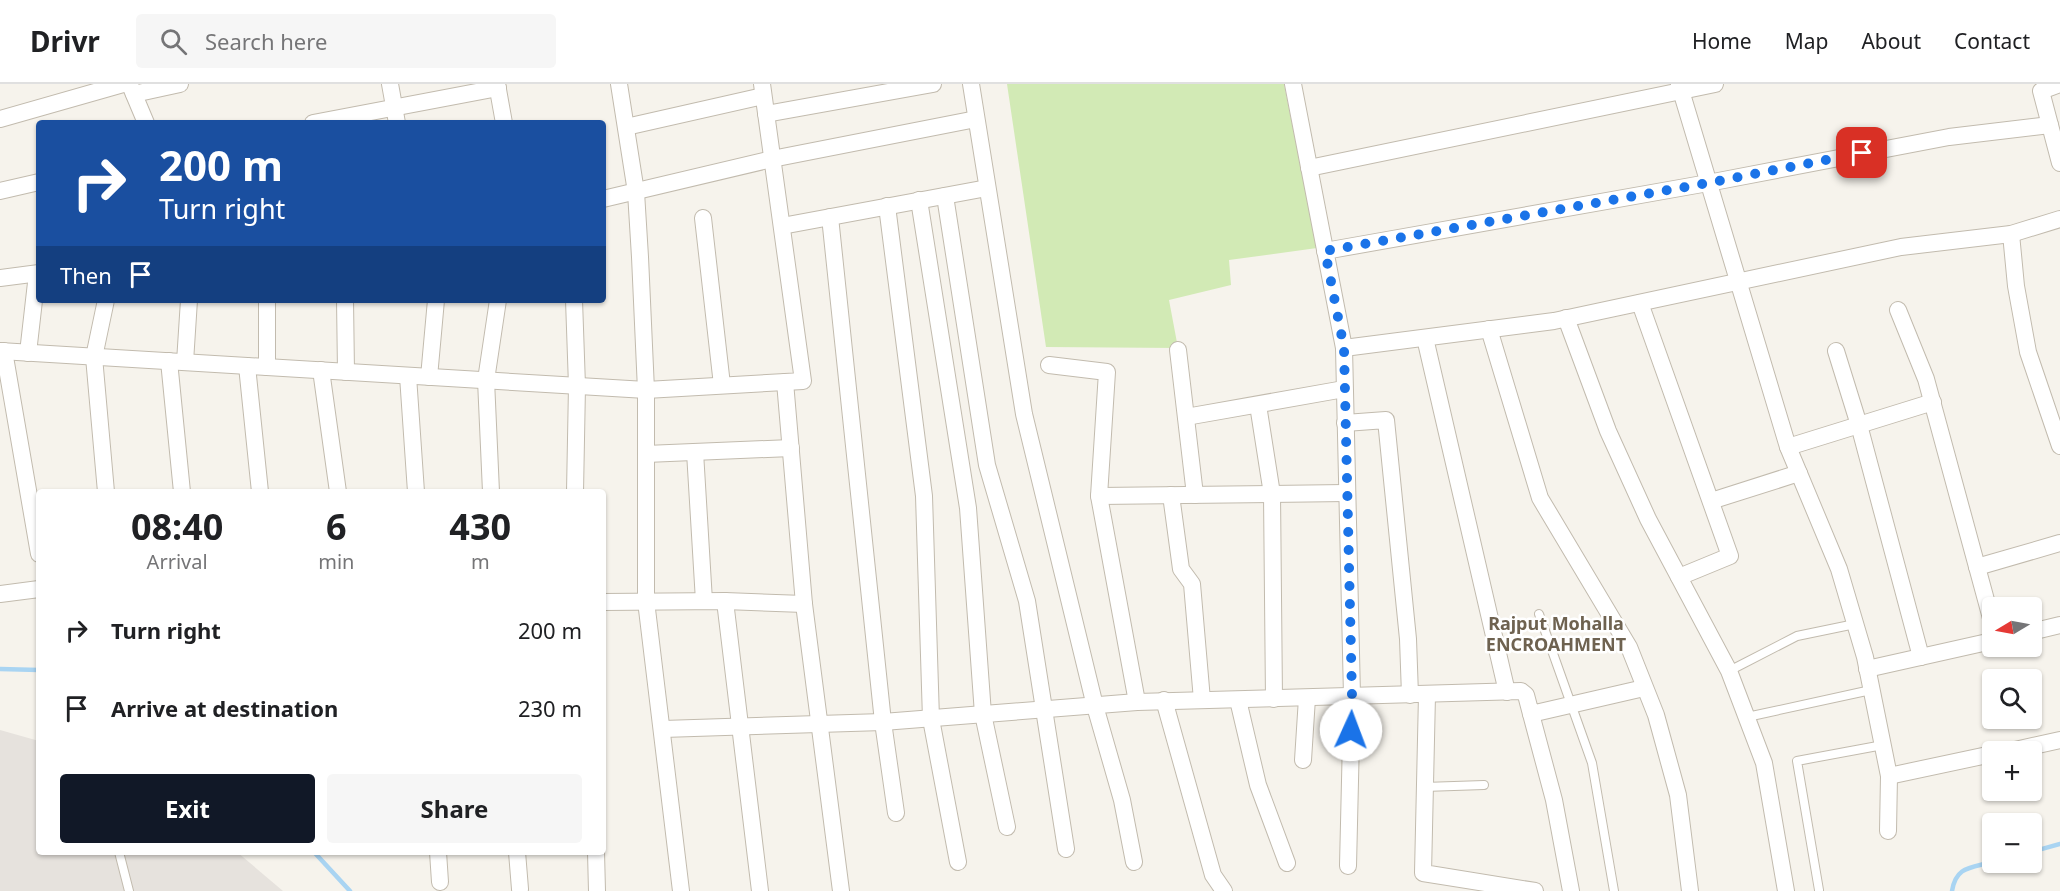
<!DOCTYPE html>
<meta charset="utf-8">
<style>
:root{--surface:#fff;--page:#f6f6f6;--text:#202124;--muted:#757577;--line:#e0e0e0;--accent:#111827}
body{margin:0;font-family:"Noto Sans",sans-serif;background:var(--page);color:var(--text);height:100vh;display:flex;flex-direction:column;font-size:22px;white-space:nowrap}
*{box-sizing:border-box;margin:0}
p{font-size:20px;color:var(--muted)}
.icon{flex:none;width:33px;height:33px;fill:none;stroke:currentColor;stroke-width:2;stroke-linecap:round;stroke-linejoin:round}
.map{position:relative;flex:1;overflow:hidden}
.sheet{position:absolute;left:36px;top:405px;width:570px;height:366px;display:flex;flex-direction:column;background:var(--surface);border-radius:6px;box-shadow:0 2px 4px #0004}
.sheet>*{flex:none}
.guide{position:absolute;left:36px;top:36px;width:570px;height:183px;border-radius:6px;box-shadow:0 2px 4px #0004;background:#1a4fa0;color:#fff;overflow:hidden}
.needle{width:39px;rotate:260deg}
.tools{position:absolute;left:1982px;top:513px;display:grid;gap:12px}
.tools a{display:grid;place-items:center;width:60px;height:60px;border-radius:6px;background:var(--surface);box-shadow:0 2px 4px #0004;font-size:30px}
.pin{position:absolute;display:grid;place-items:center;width:51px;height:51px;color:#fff;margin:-26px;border-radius:12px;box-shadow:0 3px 9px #0006}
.me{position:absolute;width:66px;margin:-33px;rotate:2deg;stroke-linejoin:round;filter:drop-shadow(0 0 4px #0008)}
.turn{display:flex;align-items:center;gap:21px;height:126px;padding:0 24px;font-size:27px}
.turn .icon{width:78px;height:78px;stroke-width:2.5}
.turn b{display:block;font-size:42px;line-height:51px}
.then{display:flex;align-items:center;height:57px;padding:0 24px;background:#0003;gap:12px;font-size:22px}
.eta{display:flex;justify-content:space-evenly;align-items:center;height:102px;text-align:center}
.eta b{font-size:36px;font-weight:700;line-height:42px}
.cta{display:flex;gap:12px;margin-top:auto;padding:12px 24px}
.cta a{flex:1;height:69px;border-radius:6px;background:var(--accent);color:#fff;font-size:24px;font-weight:700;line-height:69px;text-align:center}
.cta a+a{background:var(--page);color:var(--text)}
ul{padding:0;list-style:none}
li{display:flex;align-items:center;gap:18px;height:78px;padding:0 24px}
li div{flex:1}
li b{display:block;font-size:22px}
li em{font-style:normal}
header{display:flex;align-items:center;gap:36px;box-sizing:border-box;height:84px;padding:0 30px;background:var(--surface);border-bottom:2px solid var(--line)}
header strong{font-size:28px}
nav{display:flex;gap:33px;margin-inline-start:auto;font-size:21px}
.search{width:420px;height:54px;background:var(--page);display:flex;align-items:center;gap:15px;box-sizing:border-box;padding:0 21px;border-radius:6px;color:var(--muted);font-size:22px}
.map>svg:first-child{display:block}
</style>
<header>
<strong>Drivr</strong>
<div class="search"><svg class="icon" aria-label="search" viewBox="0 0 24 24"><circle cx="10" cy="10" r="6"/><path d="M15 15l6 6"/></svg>Search here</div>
<nav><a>Home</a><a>Map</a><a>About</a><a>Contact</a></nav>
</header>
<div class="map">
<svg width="2060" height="807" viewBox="0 0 2060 807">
<rect width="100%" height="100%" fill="#f6f3ec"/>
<path fill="#e6e2dd" d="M0 646 39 657V768H237L283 807H0Z"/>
<path fill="#d2eab5" d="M1007 0H1284L1317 164 1229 176 1231 201 1169 216 1178 264 1046 263Z"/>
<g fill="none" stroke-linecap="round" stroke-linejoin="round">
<g stroke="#a9d4f2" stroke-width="4.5">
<path d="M0 585 39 586"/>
<path d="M314 768 350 807"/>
<path d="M2031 768 2060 760"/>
<path d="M1952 807C1956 782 1971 784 1992 778"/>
</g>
<defs>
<g id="lane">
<path d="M1539 530 1592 679 1614 807"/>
<path d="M1729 587 1797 552 1855 540"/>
<path d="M1747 633 1871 606"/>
<path d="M1424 703 1484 701"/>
<path d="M119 768 129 807"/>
<path d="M1819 806 1797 677 1883 661"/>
</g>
<g id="street">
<path d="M390 0 397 39"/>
<path d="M497 0 504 39"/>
<path d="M619 0 636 108 640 173 646 306V517L681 807"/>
<path d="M971 0 1024 330 1095 622 1122 716 1134 778"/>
<path d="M1293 0 1344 264 1352 612 1348 782"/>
<path d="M1679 0 1788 363 1839 485 1865 573 1889 692 1888 747"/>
<path d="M2060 0 2041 7 2060 79"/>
<path d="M130 1 146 39"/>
<path d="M134 10 180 0"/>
<path d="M766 30 933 0"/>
<path d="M0 35 123 0"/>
<path d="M313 39 498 4"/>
<path d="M626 43 763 12"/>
<path d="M1309 84 1715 0"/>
<path d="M0 107 39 98"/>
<path d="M945 112 987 381 1027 517 1066 765"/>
<path d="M603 115 772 75 976 35"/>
<path d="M919 116 968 424 983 630 1007 743"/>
<path d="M887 122 924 412 931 635 958 778"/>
<path d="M830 133 883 638 896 729"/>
<path d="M703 134 722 301"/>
<path d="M782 142 987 104"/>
<path d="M2011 150 2016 202 2028 268 2060 362"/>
<path d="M1325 167 1708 99 1949 53 2050 41"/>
<path d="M0 194 39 189"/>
<path d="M106 216 94 273 106 408"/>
<path d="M345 216 346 288"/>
<path d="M574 216 577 302 575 408"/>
<path d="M1640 219 1730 472 1679 493"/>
<path d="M1898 226 1926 295 1992 538"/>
<path d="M1566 234 1608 347 1648 435 1729 587 1764 679 1786 807"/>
<path d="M1489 245 1540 414 1629 563 1656 631 1678 711 1690 807"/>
<path d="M1425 254 1507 608"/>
<path d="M1344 264 1554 237 1901 163 2011 150 2060 135"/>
<path d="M1178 266 1195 411"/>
<path d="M0 267 646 306 803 297 762 0"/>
<path d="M4 267 39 470"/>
<path d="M1836 267 1859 341 1921 573"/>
<path d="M28 269 37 190"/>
<path d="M169 277 182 408"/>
<path d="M185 278 189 216"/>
<path d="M1049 281 1107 288 1099 412 1137 618"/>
<path d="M247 282 260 408"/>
<path d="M267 283V216"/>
<path d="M321 286 338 408"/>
<path d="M408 292 416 408"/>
<path d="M429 293 436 216"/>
<path d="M785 298 804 520 841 807"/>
<path d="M1258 321 1272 410 1274 615"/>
<path d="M1186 333 1344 305"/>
<path d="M1345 339 1386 336 1408 555 1410 611"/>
<path d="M1788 363 1933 318"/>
<path d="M695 368 704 517"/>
<path d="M646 370 791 364"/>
<path d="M491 408 486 296 498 216"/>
<path d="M1171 411 1181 485 1192 500 1202 616"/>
<path d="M1099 412 1346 409"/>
<path d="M1711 417 1799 389"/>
<path d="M1977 483 2060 459"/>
<path d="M0 510 39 505"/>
<path d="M725 517 760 807"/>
<path d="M603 518 725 517 804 520"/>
<path d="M2031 548 2060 541"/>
<path d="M1867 585 1992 557"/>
<path d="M1427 611 1423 789 1535 807"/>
<path d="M1164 616 1213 791 1224 807"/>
<path d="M1238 616 1258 701 1287 779"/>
<path d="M1531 630 1554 716 1571 807"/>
<path d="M663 645 883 638 1137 618 1521 607 1526 611 1531 630 1644 604"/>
<path d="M2006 668 2060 656"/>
<path d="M1303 676 1307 614"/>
<path d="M1889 692 1992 670"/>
<path d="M438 768 440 798"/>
<path d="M517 768 520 805"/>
<path d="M596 768 597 807"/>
</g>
</defs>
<use href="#lane" stroke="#c2bbae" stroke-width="10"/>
<use href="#street" stroke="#c2bbae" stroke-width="18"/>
<use href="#lane" stroke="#fff" stroke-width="8"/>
<use href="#street" stroke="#fff" stroke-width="16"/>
</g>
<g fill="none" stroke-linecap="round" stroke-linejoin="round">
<path stroke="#1a73e8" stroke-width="10" stroke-dasharray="0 18" d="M1351 646 1352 612 1344 264 1325 167 1708 99 1862 69"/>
</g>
<g text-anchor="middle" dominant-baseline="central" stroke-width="5" stroke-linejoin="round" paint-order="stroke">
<g font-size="18" font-weight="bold" fill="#6e6250" stroke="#fff">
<text x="1556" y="539">Rajput Mohalla<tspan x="1556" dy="21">ENCROAHMENT</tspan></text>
</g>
</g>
</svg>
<div class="tools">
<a><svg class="needle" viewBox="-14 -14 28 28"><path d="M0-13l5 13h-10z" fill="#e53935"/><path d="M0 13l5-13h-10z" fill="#757577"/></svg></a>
<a><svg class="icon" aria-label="search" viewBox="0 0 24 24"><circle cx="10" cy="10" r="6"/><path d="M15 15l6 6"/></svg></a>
<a>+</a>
<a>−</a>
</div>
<div class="pin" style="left:1862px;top:69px;background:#d93025"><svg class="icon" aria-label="arrive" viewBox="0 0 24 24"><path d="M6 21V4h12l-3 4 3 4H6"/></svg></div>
<svg class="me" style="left:1351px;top:646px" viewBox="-20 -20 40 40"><circle r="19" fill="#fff"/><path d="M0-13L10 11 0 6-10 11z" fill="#1a73e8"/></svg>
<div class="guide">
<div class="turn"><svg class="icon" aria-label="right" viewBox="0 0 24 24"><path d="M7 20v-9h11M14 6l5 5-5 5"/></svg><div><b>200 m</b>Turn right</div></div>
<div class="then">Then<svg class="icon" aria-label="arrive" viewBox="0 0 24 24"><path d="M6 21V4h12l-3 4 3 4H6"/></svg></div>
</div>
<section class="sheet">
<div class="eta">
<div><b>08:40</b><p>Arrival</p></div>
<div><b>6</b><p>min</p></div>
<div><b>430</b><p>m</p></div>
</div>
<ul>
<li><svg class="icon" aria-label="right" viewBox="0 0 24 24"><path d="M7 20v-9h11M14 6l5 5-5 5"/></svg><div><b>Turn right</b></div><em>200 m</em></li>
<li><svg class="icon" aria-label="arrive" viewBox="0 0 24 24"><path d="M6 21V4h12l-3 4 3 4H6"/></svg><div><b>Arrive at destination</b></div><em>230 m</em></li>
</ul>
<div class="cta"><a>Exit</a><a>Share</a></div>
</section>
</div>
